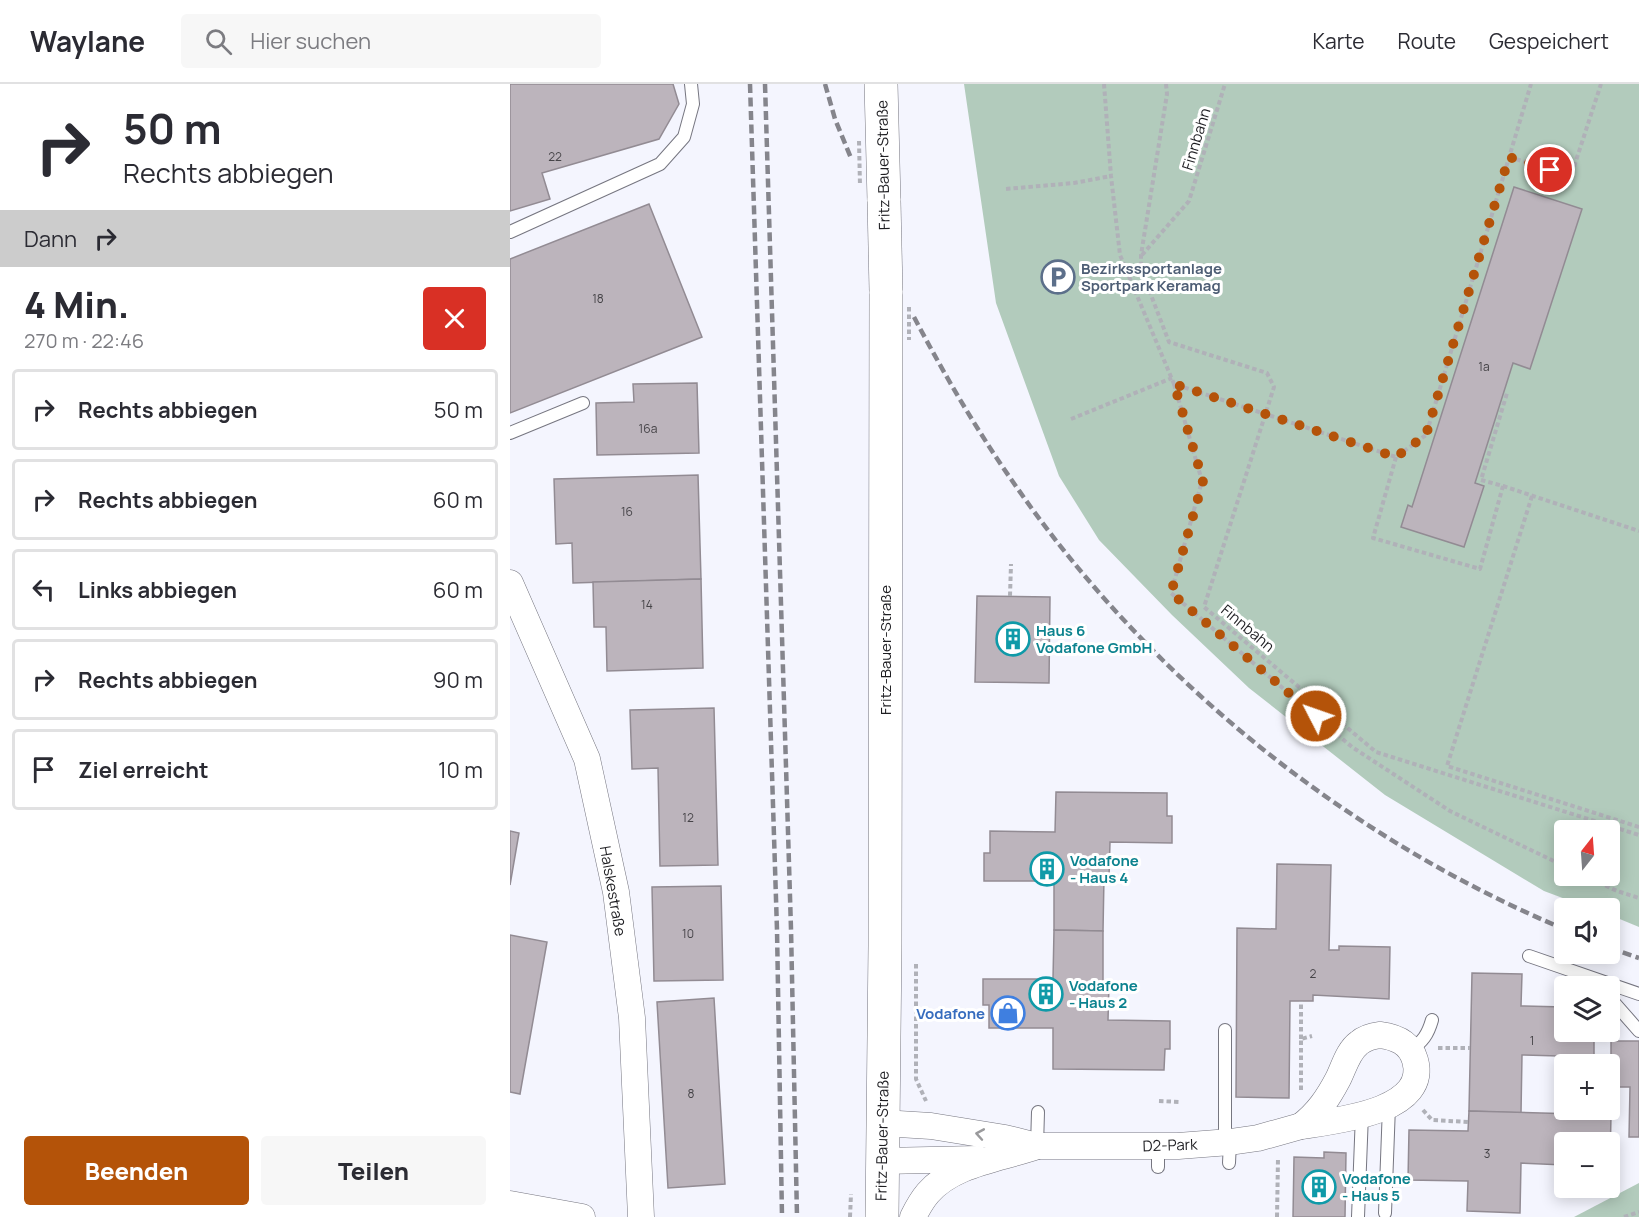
<!DOCTYPE html>
<html lang="de">
<meta charset="utf-8">
<style>
:root{--surface:#fff;--page:#f7f7f7;--text:#2b2b33;--muted:#7c7c81;--line:#e1e1e2;--accent:#b45309}
body{margin:0;font-family:Manrope,sans-serif;background:var(--page);color:var(--text);height:100vh;display:flex;flex-direction:column;font-size:22px;white-space:nowrap}
*{box-sizing:border-box;margin:0}
p{font-size:20px;color:var(--muted)}
.icon{flex:none;width:33px;height:33px;fill:none;stroke:currentColor;stroke-width:2;stroke-linecap:round;stroke-linejoin:round}
.map{position:relative;flex:1;overflow:hidden}
.drawer{display:flex;flex-direction:column;background:var(--surface);width:510px}
.drawer>*{flex:none}
.hud{background:#fff;color:var(--text);overflow:hidden}
.needle{width:39px;rotate:17deg}
.fabs{position:absolute;left:1044px;top:736px;display:grid;gap:12px}
.fabs a{display:grid;place-items:center;width:66px;height:66px;border-radius:6px;background:var(--surface);box-shadow:0 3px 15px #0003;font-size:30px}
.pin{position:absolute;display:grid;place-items:center;width:51px;height:51px;color:#fff;margin:-26px;border:3px solid #fff;border-radius:50%;box-shadow:0 2px 6px #0007}
.me{position:absolute;width:66px;margin:-33px;rotate:311deg;stroke-linejoin:round;filter:drop-shadow(0 0 4px #0008)}
.turn{display:flex;align-items:center;gap:21px;height:126px;padding:0 24px;font-size:27px}
.turn .icon{width:78px;height:78px;stroke-width:2.5}
.turn b{display:block;font-size:42px;line-height:51px}
.then{display:flex;align-items:center;height:57px;padding:0 24px;background:#0003;gap:12px;font-size:22px}
.round{display:grid;place-items:center;flex:none;width:63px;height:63px;border-radius:6px;background:var(--page)}
.summary{display:flex;align-items:center;justify-content:space-between;height:102px;padding:0 24px}
h1{font-size:36px;font-weight:800;line-height:45px}
.cta{display:flex;gap:12px;margin-top:auto;padding:12px 24px}
.cta a{flex:1;height:69px;border-radius:6px;background:var(--accent);color:#fff;font-size:24px;font-weight:800;line-height:69px;text-align:center}
.cta a+a{background:var(--page);color:var(--text)}
ul{padding:0;list-style:none}
li{display:flex;align-items:center;gap:18px;height:81px;margin:0 12px 9px;padding:0 12px;border:3px solid var(--line);border-radius:6px}
li div{flex:1}
li b{display:block;font-size:22px}
li em{font-style:normal}
header{display:flex;align-items:center;gap:36px;box-sizing:border-box;height:84px;padding:0 30px;background:var(--surface);border-bottom:2px solid var(--line)}
header strong{font-size:28px}
nav{display:flex;gap:33px;margin-inline-start:auto;font-size:21px}
.search{width:420px;height:54px;background:var(--page);display:flex;align-items:center;gap:15px;box-sizing:border-box;padding:0 21px;border-radius:6px;color:var(--muted);font-size:22px}
main{display:flex;flex:1;min-height:0}
.map>svg:first-child{display:block}
</style>
<header>
<strong>Waylane</strong>
<div class="search"><svg class="icon" aria-label="search" viewBox="0 0 24 24"><circle cx="10" cy="10" r="6"/><path d="M15 15l6 6"/></svg>Hier suchen</div>
<nav><a>Karte</a><a>Route</a><a>Gespeichert</a></nav>
</header>
<main>
<section class="drawer">
<div class="hud">
<div class="turn"><svg class="icon" aria-label="right" viewBox="0 0 24 24"><path d="M7 20v-9h11M14 6l5 5-5 5"/></svg><div><b>50 m</b>Rechts abbiegen</div></div>
<div class="then">Dann<svg class="icon" aria-label="right" viewBox="0 0 24 24"><path d="M7 20v-9h11M14 6l5 5-5 5"/></svg></div>
</div>
<div class="summary"><div><h1>4 Min.</h1><p>270 m · 22:46</p></div><a class="round" style="background:#d93025;color:#fff"><svg class="icon" aria-label="close" viewBox="0 0 24 24"><path d="M6 6l12 12M18 6L6 18"/></svg></a></div>
<ul>
<li><svg class="icon" aria-label="right" viewBox="0 0 24 24"><path d="M7 20v-9h11M14 6l5 5-5 5"/></svg><div><b>Rechts abbiegen</b></div><em>50 m</em></li>
<li><svg class="icon" aria-label="right" viewBox="0 0 24 24"><path d="M7 20v-9h11M14 6l5 5-5 5"/></svg><div><b>Rechts abbiegen</b></div><em>60 m</em></li>
<li><svg class="icon" aria-label="left" viewBox="0 0 24 24"><path d="M17 20v-9H6M10 6l-5 5 5 5"/></svg><div><b>Links abbiegen</b></div><em>60 m</em></li>
<li><svg class="icon" aria-label="right" viewBox="0 0 24 24"><path d="M7 20v-9h11M14 6l5 5-5 5"/></svg><div><b>Rechts abbiegen</b></div><em>90 m</em></li>
<li><svg class="icon" aria-label="arrive" viewBox="0 0 24 24"><path d="M6 21V4h12l-3 4 3 4H6"/></svg><div><b>Ziel erreicht</b></div><em>10 m</em></li>
</ul>
<div class="cta"><a>Beenden</a><a>Teilen</a></div>
</section>
<div class="map">
<svg width="1129" height="1133" viewBox="0 0 1129 1133">
<rect width="100%" height="100%" fill="#f4f5fe"/>
<g fill="#b2cbbc" fill-rule="evenodd">
<path d="M454 0H1129V843L1100 831V825H1082L1034 807 875 711 739 604 662 531 589 456 549 392 486 219ZM1054 747H1100V792H1054Z"/>
<path d="M1129 1099V1133H1064Z"/>
</g>
<g fill="#bcb4bc" stroke="#928b93" stroke-width="1.5">
<path d="M0 0H163L169 20 149 55 32 89 40 115 0 127Z"/>
<path d="M1004 103 1072 125 1020 285 1003 279 965 399 974 402 954 463 891 443 898 421 902 423Z"/>
<path d="M139 120 192 253 0 329V175Z"/>
<path d="M187 299 189 369 87 371 86 319 124 318 123 300Z"/>
<path d="M188 391 191 495 63 499 62 459 46 460 44 395Z"/>
<path d="M191 495 193 584 97 587 96 543H84L83 498Z"/>
<path d="M467 512 540 513 539 599 465 598Z"/>
<path d="M204 624 208 781 150 782 148 684 122 685 120 626Z"/>
<path d="M546 708 657 709V732H662V759L600 758 599 794 594 793 593 847 544 846V797H474V769H480V747L545 748Z"/>
<path d="M0 747 9 749 0 801Z"/>
<path d="M767 780 821 781 819 866H829V862L880 863 879 915 803 911V917H780L779 1014 726 1013 727 844 766 845Z"/>
<path d="M211 802 213 896 144 897 142 803Z"/>
<path d="M544 846 593 847V901H599L598 936 660 937V965H655L654 986 543 985V944H479V921H473V895H543Z"/>
<path d="M0 851 37 858 10 1010 0 1008Z"/>
<path d="M962 889 1012 890 1011 922 1054 923V948H1084V973L1012 971 1011 1029 959 1027Z"/>
<path d="M204 914 215 1100 158 1104 147 918Z"/>
<path d="M1101 957H1129V1053H1119L1120 1003H1101Z"/>
<path d="M959 1027 1101 1031 1100 1079V1059H1054V1081L1011 1079 1010 1129 957 1127 958 1097 898 1096 899 1046 958 1047Z"/>
<path d="M814 1068 836 1069 835 1133H783L784 1073 814 1074Z"/>
</g>
<g fill="none" stroke-linecap="round" stroke-linejoin="round">
<defs>
<g id="service">
<path d="M0 148 150 80 174 53 183 20 181 0"/>
<path d="M0 349 73 319"/>
<path d="M1019 872 1129 910"/>
<path d="M1100 914 1129 947"/>
<path d="M900 966C913 958 918 950 922 936"/>
<path d="M715 1059V946"/>
<path d="M527 1062 528 1028"/>
<path d="M719 1079 720 1058"/>
<path d="M648 1083V1062"/>
<path d="M875 1129 879 1022"/>
<path d="M848 1133 852 1030"/>
</g>
<g id="minor">
<path d="M0 499 77 675 106 808 122 934 131 1133"/>
<path d="M870 951C886 953 900 959 905 976 920 1028 824 1037 791 1042 808 1029 818 1014 828 995 834 983 838 967 849 959 855 954 862 952 870 951Z"/>
<path d="M372 1039 421 1042 495 1054 527 1062H668L720 1058 748 1054 791 1042"/>
<path d="M372 1077 468 1075"/>
<path d="M0 1120 72 1133"/>
<path d="M403 1133C407 1125 412 1116 418 1109 444 1079 491 1075 527 1062"/>
</g>
<g id="secondary">
<path d="M371 0 374 117"/>
<path d="M372 1133 375 862 376 207"/>
</g>
</defs>
<use href="#service" stroke="#767680" stroke-width="14"/>
<use href="#minor" stroke="#767680" stroke-width="27"/>
<use href="#secondary" stroke="#767680" stroke-width="34"/>
<g stroke="#b0b1b8" stroke-width="4" stroke-dasharray="4.5 3" stroke-linecap="butt">
<path d="M594 0 601 92 610 171 664 300 886 373 916 351 1021 0"/>
<path d="M656 0 657 10 631 171V185L659 258 757 289 764 303 694 523 866 668 1129 751"/>
<path d="M999 73 1061 92 1091 0"/>
<path d="M496 105 564 99 601 92"/>
<path d="M632 171 679 117 715 0"/>
<path d="M664 300 692 397 661 509 842 663 940 727 1054 782"/>
<path d="M561 335 662 294"/>
<path d="M886 373 863 454 970 485 993 402 971 396 997 309"/>
<path d="M993 402 1129 447"/>
<path d="M1022 412 937 682 1129 743"/>
<path d="M500 512 501 480"/>
<path d="M599 777 619 776"/>
<path d="M1075 792 1107 807 1129 814"/>
<path d="M406 880V995L416 1017"/>
<path d="M599 919 616 920"/>
<path d="M791 955V917"/>
<path d="M928 964H960"/>
<path d="M791 1006V955L802 952"/>
<path d="M649 1017 669 1018"/>
<path d="M913 1026 922 1036 958 1038"/>
<path d="M340 1133 341 1110"/>
<path d="M767 1133 768 1074"/>
<path d="M1114 1133 1129 1128"/>
</g>
<use href="#service" stroke="#fff" stroke-width="12"/>
<use href="#minor" stroke="#fff" stroke-width="26"/>
<use href="#secondary" stroke="#fff" stroke-width="33"/>
<g stroke="#85858c" stroke-width="4.5" stroke-dasharray="9 4.5" stroke-linecap="butt">
<path d="M240 0 267 846 272 1133"/>
<path d="M255 0 281 845 287 1133"/>
<path d="M315 0 325 35 341 74"/>
<path d="M404 233C434 290 466 345 503 398 638 594 835 753 1054 845"/>
<path d="M1100 864 1129 874"/>
</g>
<defs>
<path id="secondary-bridge" d="M374 117 376 207"/>
</defs>
<use href="#secondary-bridge" stroke="#767680" stroke-width="34" stroke-linecap="butt"/>
<g stroke="#b0b1b8" stroke-width="4" stroke-dasharray="4.5 3" stroke-linecap="butt">
<path d="M349 57 350 102"/>
<path d="M399 223V256"/>
</g>
<use href="#secondary-bridge" stroke="#fff" stroke-width="33"/>
</g>
<defs><path id="oneway-chevron" d="M-2-3.5L2.5 0L-2 3.5" fill="none" stroke-width="1.6" stroke-linecap="round" stroke-linejoin="round" transform="scale(1.5)"/></defs>
<use stroke="#9a9a9c" href="#oneway-chevron" transform="translate(470 1050) rotate(-170)"/>
<g fill="none" stroke-linecap="round" stroke-linejoin="round">
<path stroke="#b45309" stroke-width="10" stroke-dasharray="0 18" d="M806 632 661 509 693 397 664 300 886 373 916 351 999 73 1040 86"/>
</g>
<defs>
<symbol id="parking-ring" viewBox="-11 -11 22 22"><circle r="9.5" fill="#fff" stroke="#5c6f8a" stroke-width="1.5"/><path d="M-3.5-5.5H1a3.5 3.5 0 0 1 0 7H-1V5.5H-3.5ZM-1-3.4V-.6H.8a1.4 1.4 0 0 0 0-2.8Z" fill="#5c6f8a"/></symbol>
<symbol id="building-ring" viewBox="-11 -11 22 22"><circle r="9.5" fill="#fff" stroke="#0f9aa8" stroke-width="1.5"/><path d="M-4-6H4V6H1V3H-1V6H-4ZM-2.5-4.3h1.7v1.8h-1.7ZM.8-4.3h1.7v1.8H.8ZM-2.5-1h1.7V.8h-1.7ZM.8-1h1.7V.8H.8Z" fill="#0f9aa8"/></symbol>
<symbol id="shop-ring" viewBox="-11 -11 22 22"><circle r="9.5" fill="#fff" stroke="#3f7fe0" stroke-width="1.5"/><path d="M-5-2.5h2.3a2.7 3.5 0 0 1 5.4 0H5L5.5 6h-11ZM-1.5-2.5h3a1.5 2.3 0 0 0-3 0Z" fill="#3f7fe0"/></symbol>
</defs>
<g fill-rule="evenodd">
<use href="#parking-ring" x="529" y="174" width="38" height="38"/>
<use href="#building-ring" x="484" y="536" width="38" height="38"/>
<use href="#building-ring" x="518" y="766" width="38" height="38"/>
<use href="#building-ring" x="517" y="891" width="38" height="38"/>
<use href="#shop-ring" x="479" y="910" width="38" height="38"/>
<use href="#building-ring" x="790" y="1084" width="38" height="38"/>
</g>
<g text-anchor="middle" dominant-baseline="central" stroke-width="6" stroke-linejoin="round" paint-order="stroke">
<g font-size="12" fill="#464448">
<text x="45" y="72">22</text>
<text x="88" y="214">18</text>
<text x="974" y="282">1a</text>
<text x="138" y="344">16a</text>
<text x="117" y="427">16</text>
<text x="137" y="520">14</text>
<text x="178" y="733">12</text>
<text x="178" y="849">10</text>
<text x="803" y="889">2</text>
<text x="1022" y="956">1</text>
<text x="181" y="1009">8</text>
<text x="977" y="1069">3</text>
</g>
<g font-size="15" fill="#1e1e22" stroke="#fff">
<text transform="translate(686 55) rotate(-73)">Finnbahn</text>
<text transform="translate(373 81) rotate(-91)">Fritz-Bauer-Straße</text>
<text transform="translate(738 544) rotate(40)">Finnbahn</text>
<text transform="translate(375 566) rotate(-90)">Fritz-Bauer-Straße</text>
<text transform="translate(103 807) rotate(80)">Halskestraße</text>
<text transform="translate(372 1052) rotate(-89)">Fritz-Bauer-Straße</text>
<text transform="translate(660 1061) rotate(-2)">D2-Park</text>
</g>
<g font-size="15" font-weight="bold" fill="#4e5e75" stroke="#fff" text-anchor="start">
<text x="571" y="184">Bezirkssportanlage<tspan x="571" dy="17">Sportpark Keramag</tspan></text>
</g>
<g font-size="15" font-weight="bold" fill="#0d838f" stroke="#fff" text-anchor="start">
<text x="526" y="546">Haus 6<tspan x="526" dy="17">Vodafone GmbH</tspan></text>
<text x="560" y="776">Vodafone<tspan x="560" dy="17">- Haus 4</tspan></text>
<text x="559" y="901">Vodafone<tspan x="559" dy="17">- Haus 2</tspan></text>
<text x="832" y="1094">Vodafone<tspan x="832" dy="17">- Haus 5</tspan></text>
</g>
<g font-size="15" font-weight="bold" fill="#366cbe" stroke="#fff" text-anchor="end">
<text x="475" y="929">Vodafone</text>
</g>
</g>
</svg>
<div class="fabs">
<a><svg class="needle" viewBox="-14 -14 28 28"><path d="M0-13l5 13h-10z" fill="#e53935"/><path d="M0 13l5-13h-10z" fill="#7c7c81"/></svg></a>
<a><svg class="icon" aria-label="sound" viewBox="0 0 24 24"><path d="M4 9h4l5-4v14l-5-4H4zM17 9q2 3 0 6"/></svg></a>
<a><svg class="icon" aria-label="layers" viewBox="0 0 24 24"><path d="M12 4l9 5-9 5-9-5zM3 14l9 5 9-5"/></svg></a>
<a>+</a>
<a>−</a>
</div>
<div class="pin" style="left:1040px;top:86px;background:#d93025"><svg class="icon" aria-label="arrive" viewBox="0 0 24 24"><path d="M6 21V4h12l-3 4 3 4H6"/></svg></div>
<svg class="me" style="left:806px;top:632px" viewBox="-20 -20 40 40"><circle r="17" fill="#b45309" stroke="#fff" stroke-width="3"/><path d="M0-11L8 9 0 5-8 9z" fill="#fff"/></svg>
</div>
</main>
